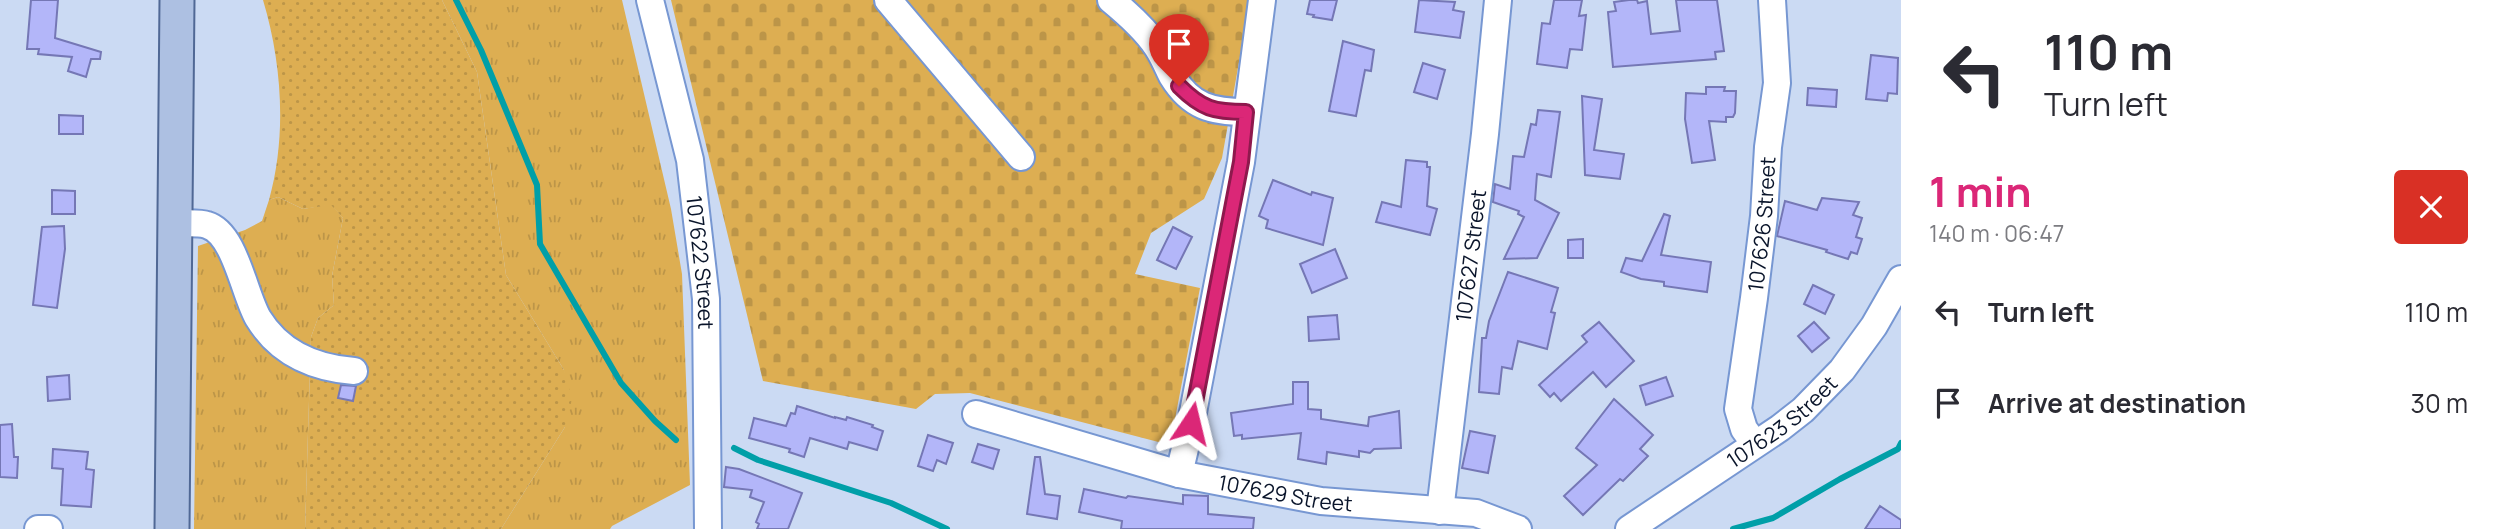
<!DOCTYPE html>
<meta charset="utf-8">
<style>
:root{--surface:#fff;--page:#f7f7f7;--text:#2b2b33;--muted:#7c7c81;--accent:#db2777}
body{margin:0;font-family:Manrope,sans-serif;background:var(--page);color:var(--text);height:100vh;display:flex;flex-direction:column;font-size:26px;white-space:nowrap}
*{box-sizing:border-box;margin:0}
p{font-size:23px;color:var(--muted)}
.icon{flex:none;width:38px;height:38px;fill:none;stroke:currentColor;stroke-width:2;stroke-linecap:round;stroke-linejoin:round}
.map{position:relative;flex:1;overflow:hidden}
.details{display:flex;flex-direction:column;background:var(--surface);width:595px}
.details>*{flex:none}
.banner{background:#fff;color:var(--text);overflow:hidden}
.pin{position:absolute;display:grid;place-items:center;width:60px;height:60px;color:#fff;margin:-72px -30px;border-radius:50% 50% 50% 0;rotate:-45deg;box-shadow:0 0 7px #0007}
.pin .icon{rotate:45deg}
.me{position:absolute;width:77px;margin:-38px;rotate:10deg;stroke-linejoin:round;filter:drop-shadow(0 0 5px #0008)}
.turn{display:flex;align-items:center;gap:24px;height:147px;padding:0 28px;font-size:32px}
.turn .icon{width:91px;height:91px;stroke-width:2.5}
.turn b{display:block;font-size:49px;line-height:60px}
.round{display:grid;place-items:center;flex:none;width:74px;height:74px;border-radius:7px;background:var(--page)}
.summary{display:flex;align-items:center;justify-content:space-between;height:119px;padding:0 28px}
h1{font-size:42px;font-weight:700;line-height:52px;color:var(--accent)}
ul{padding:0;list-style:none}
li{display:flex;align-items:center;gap:21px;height:91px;padding:0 28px}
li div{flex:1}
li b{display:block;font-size:26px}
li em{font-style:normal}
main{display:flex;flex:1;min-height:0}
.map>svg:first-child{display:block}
</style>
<main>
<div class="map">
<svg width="1901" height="529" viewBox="0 0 1901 529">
<defs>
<pattern id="grass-tufts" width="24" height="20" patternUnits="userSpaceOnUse" patternTransform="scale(1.75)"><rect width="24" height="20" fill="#ddae52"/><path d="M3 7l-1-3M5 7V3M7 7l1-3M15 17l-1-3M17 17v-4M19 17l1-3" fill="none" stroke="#bc9548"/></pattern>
<pattern id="cemetery-stones" width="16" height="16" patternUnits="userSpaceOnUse" patternTransform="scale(1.75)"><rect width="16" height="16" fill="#ddae52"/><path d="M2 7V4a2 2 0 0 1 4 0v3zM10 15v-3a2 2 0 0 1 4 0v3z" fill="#bc9548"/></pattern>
<pattern id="garden-dots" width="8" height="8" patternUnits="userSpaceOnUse" patternTransform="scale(1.75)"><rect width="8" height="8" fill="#ddae52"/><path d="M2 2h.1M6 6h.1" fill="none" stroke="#bc9548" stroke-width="1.8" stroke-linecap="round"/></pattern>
</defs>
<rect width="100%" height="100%" fill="#cbdaf3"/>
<g fill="url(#grass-tufts)">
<path d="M442 0H622L671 209 682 274 690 485 612 526 610 529H501L565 427 564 370 506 275 477 72Z"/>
<path d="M278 197 303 209 331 204 343 218 332 276 334 305 318 318 311 337 305 529H194L198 246 245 230 262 221 269 200Z"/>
</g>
<path fill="url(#cemetery-stones)" d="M671 0H1250L1222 158 1204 199 1151 233 1135 274 1200 288 1170 445 970 393 935 394 916 409 763 381Z"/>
<path fill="url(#garden-dots)" d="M263 0H442L477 72 506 275 564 370 572 399 565 427 501 529H305L311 337 318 318 334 305 332 276 343 218 331 205 303 209 278 197 269 200C287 136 282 63 263 0Z"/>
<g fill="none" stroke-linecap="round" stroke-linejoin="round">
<g stroke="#009fa8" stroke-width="6">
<path d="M456 0 481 50 537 185 540 244 621 383 655 421 676 440"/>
<path d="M734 448 758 460 891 503 947 529"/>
<path d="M1733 529 1773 518 1840 479 1898 449 1901 443"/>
</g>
</g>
<g fill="#b3b6f9" stroke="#7577b5" stroke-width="2">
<path d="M31 0H58L55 38 101 52 100 59H91L86 77 68 71 72 57 38 54 39 49H27Z"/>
<path d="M1310 0H1337L1332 20 1313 17 1314 15 1307 14Z"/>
<path d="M1419 0 1455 2 1453 10 1464 12 1460 38 1415 32Z"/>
<path d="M1554 0H1582L1579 16 1586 15 1582 50 1570 49 1567 68 1537 64 1542 23 1550 24Z"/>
<path d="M1629 0H1637L1638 3 1647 1 1651 34 1680 31 1676 0H1717L1724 51 1715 52 1716 59 1613 67 1608 12 1616 11 1614 2Z"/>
<path d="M1343 41 1374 50 1371 71 1365 70 1356 116 1329 111Z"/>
<path d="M1871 55 1898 58 1897 94 1888 93 1887 101 1866 99Z"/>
<path d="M1423 63 1445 70 1437 99 1414 92Z"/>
<path d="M1706 87H1725L1724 91H1736L1735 113 1733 117H1726V122L1709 121 1715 160 1692 163 1685 119 1686 93 1706 94Z"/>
<path d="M1808 88 1837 90 1836 107 1807 105Z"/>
<path d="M1582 96 1602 99 1594 150 1624 154 1620 179 1585 175Z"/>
<path d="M1538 110 1560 112 1551 177 1537 174 1535 200 1559 213 1537 258 1504 259 1524 217 1518 214 1519 211 1493 202 1495 184 1510 189 1513 156 1524 157 1531 124 1536 125Z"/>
<path d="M59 115 83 116V134H59Z"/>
<path d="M1406 160 1427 162V167H1430L1427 206 1437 209 1430 235 1376 222 1382 202 1401 207Z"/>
<path d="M1273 180 1311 195 1312 192 1333 198 1323 245 1266 228 1268 220 1259 216Z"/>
<path d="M52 190 75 191V214H52Z"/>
<path d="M1822 198 1859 202 1853 215 1862 218 1856 237 1862 239 1857 254 1851 252 1848 259 1826 252 1827 250 1777 236 1785 201 1817 210Z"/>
<path d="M1664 214 1670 216 1661 255 1711 262 1707 292 1664 286V282L1641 279 1621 272 1626 258 1642 261Z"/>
<path d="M64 226 65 249 57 308 33 305 42 227Z"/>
<path d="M1173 227 1192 237 1176 269 1157 260Z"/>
<path d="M1583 239V258H1568V240Z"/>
<path d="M1335 249 1347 278 1312 293 1300 264Z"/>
<path d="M1508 272 1558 288 1551 312 1555 313 1547 349 1518 341 1512 369 1502 367 1499 394 1479 392 1482 338H1486L1489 321Z"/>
<path d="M1813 285 1834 295 1825 314 1804 304Z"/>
<path d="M1337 315 1339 339 1309 341 1308 317Z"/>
<path d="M1599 322 1634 361 1606 387 1593 372 1561 401 1554 393 1550 397 1539 385 1587 342 1582 336Z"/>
<path d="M1814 322 1829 338 1812 352 1798 336Z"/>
<path d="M69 375 70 399 48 401 47 377Z"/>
<path d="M1666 377 1673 396 1646 405 1640 386Z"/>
<path d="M1293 382H1308V409L1321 410V419L1368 426 1369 417 1399 411 1401 448 1374 449 1370 453 1359 451V457L1327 452 1326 464 1298 459 1301 433 1242 439V435L1234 436 1231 413 1293 404Z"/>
<path d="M341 385 356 386 353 401 338 398Z"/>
<path d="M1614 399 1653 435 1640 449 1648 456 1623 481 1620 479 1583 515 1564 496 1597 465 1576 448Z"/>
<path d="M797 406 835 418V417L846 420 847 417 873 425 872 427 883 431 877 450 849 442 847 449 810 438 804 457 789 452 790 449 749 438 754 418 786 426 791 413 795 414Z"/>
<path d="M12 424 14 457H18L17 478 0 477V425Z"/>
<path d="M1470 431 1495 436 1488 473 1462 468Z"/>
<path d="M928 435 953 443 946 464 937 460 933 471 918 466Z"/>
<path d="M978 444 999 450 993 469 972 462Z"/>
<path d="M53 449 88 452 86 469 94 470 91 507 61 505 63 469 52 468Z"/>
<path d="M1035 457H1040L1045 494 1060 496 1057 519 1027 514Z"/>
<path d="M726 467 739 469 802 493 788 529H757L759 524 756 522 764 502 750 497 752 490 724 487Z"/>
<path d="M1084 489 1126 498 1128 496 1183 504V495L1208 496V514L1254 518 1253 529H1121L1122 521 1079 512Z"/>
<path d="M1880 506 1901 520V529H1865Z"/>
</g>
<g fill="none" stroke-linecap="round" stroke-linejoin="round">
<defs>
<g id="minor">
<path id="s1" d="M650 0 690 160 706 299 708 529"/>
<path d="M888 0 1021 157"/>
<path d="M1111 0C1128 14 1145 29 1157 47 1163 56 1167 66 1172 76 1191 107 1212 112 1246 112"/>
<path d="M174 223C184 224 198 222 207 225 235 233 244 294 258 318 280 354 315 368 354 371"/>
<path id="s2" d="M976 414 1179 474 1321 501 1476 513 1518 529"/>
<path id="s3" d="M1755 444 1744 429 1738 409 1754 298 1764 216 1768 147 1777 83 1772 0"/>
<path d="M1179 474 1191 423 1241 162 1262 0"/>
<path id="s4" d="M1440 511 1485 134 1498 0"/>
<path d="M38 529H49"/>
<path id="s5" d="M1629 529 1780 428 1803 410 1842 370 1874 326 1901 279"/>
</g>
<path id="major" d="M172 529 177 0"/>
</defs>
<use href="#minor" stroke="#7797d2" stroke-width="30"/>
<use href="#major" stroke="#506895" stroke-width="37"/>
<use href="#minor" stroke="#fff" stroke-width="26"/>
<use href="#major" stroke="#adc0e2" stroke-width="33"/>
</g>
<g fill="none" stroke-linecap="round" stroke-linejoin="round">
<defs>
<path id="route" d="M1179 86C1202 109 1214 112 1246 112L1241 162 1191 423"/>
</defs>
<use href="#route" stroke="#8e194d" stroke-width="18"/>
<use href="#route" stroke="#db2777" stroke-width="12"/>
</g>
<g text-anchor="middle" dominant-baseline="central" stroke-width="7" stroke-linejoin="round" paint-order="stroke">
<g font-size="21" fill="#09142a" stroke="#fafafa">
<text stroke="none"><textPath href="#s3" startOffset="226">107626 Street</textPath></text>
<text stroke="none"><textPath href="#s4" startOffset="257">107627 Street</textPath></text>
<text stroke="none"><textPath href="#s1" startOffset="268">107622 Street</textPath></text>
<text stroke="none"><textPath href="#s5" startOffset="187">107623 Street</textPath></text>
<text stroke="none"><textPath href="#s2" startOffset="320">107629 Street</textPath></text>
</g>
</g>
</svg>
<div class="pin" style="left:1179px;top:86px;background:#d93025"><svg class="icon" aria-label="arrive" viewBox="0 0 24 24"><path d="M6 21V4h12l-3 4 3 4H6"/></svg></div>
<svg class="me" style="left:1191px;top:423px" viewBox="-20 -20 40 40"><path d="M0-17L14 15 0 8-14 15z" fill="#db2777" stroke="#fff" stroke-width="4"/></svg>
</div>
<section class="details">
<div class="banner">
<div class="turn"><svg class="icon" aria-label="left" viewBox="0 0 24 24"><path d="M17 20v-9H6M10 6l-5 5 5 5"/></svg><div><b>110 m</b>Turn left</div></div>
</div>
<div class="summary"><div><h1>1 min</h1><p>140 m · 06:47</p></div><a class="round" style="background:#d93025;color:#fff"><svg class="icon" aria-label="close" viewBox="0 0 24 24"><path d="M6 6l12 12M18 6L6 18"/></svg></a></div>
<ul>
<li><svg class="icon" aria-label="left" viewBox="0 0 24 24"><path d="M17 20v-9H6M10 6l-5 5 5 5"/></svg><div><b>Turn left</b></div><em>110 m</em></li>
<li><svg class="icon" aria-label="arrive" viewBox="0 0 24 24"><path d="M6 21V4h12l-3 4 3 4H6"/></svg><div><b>Arrive at destination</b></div><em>30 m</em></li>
</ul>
</section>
</main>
